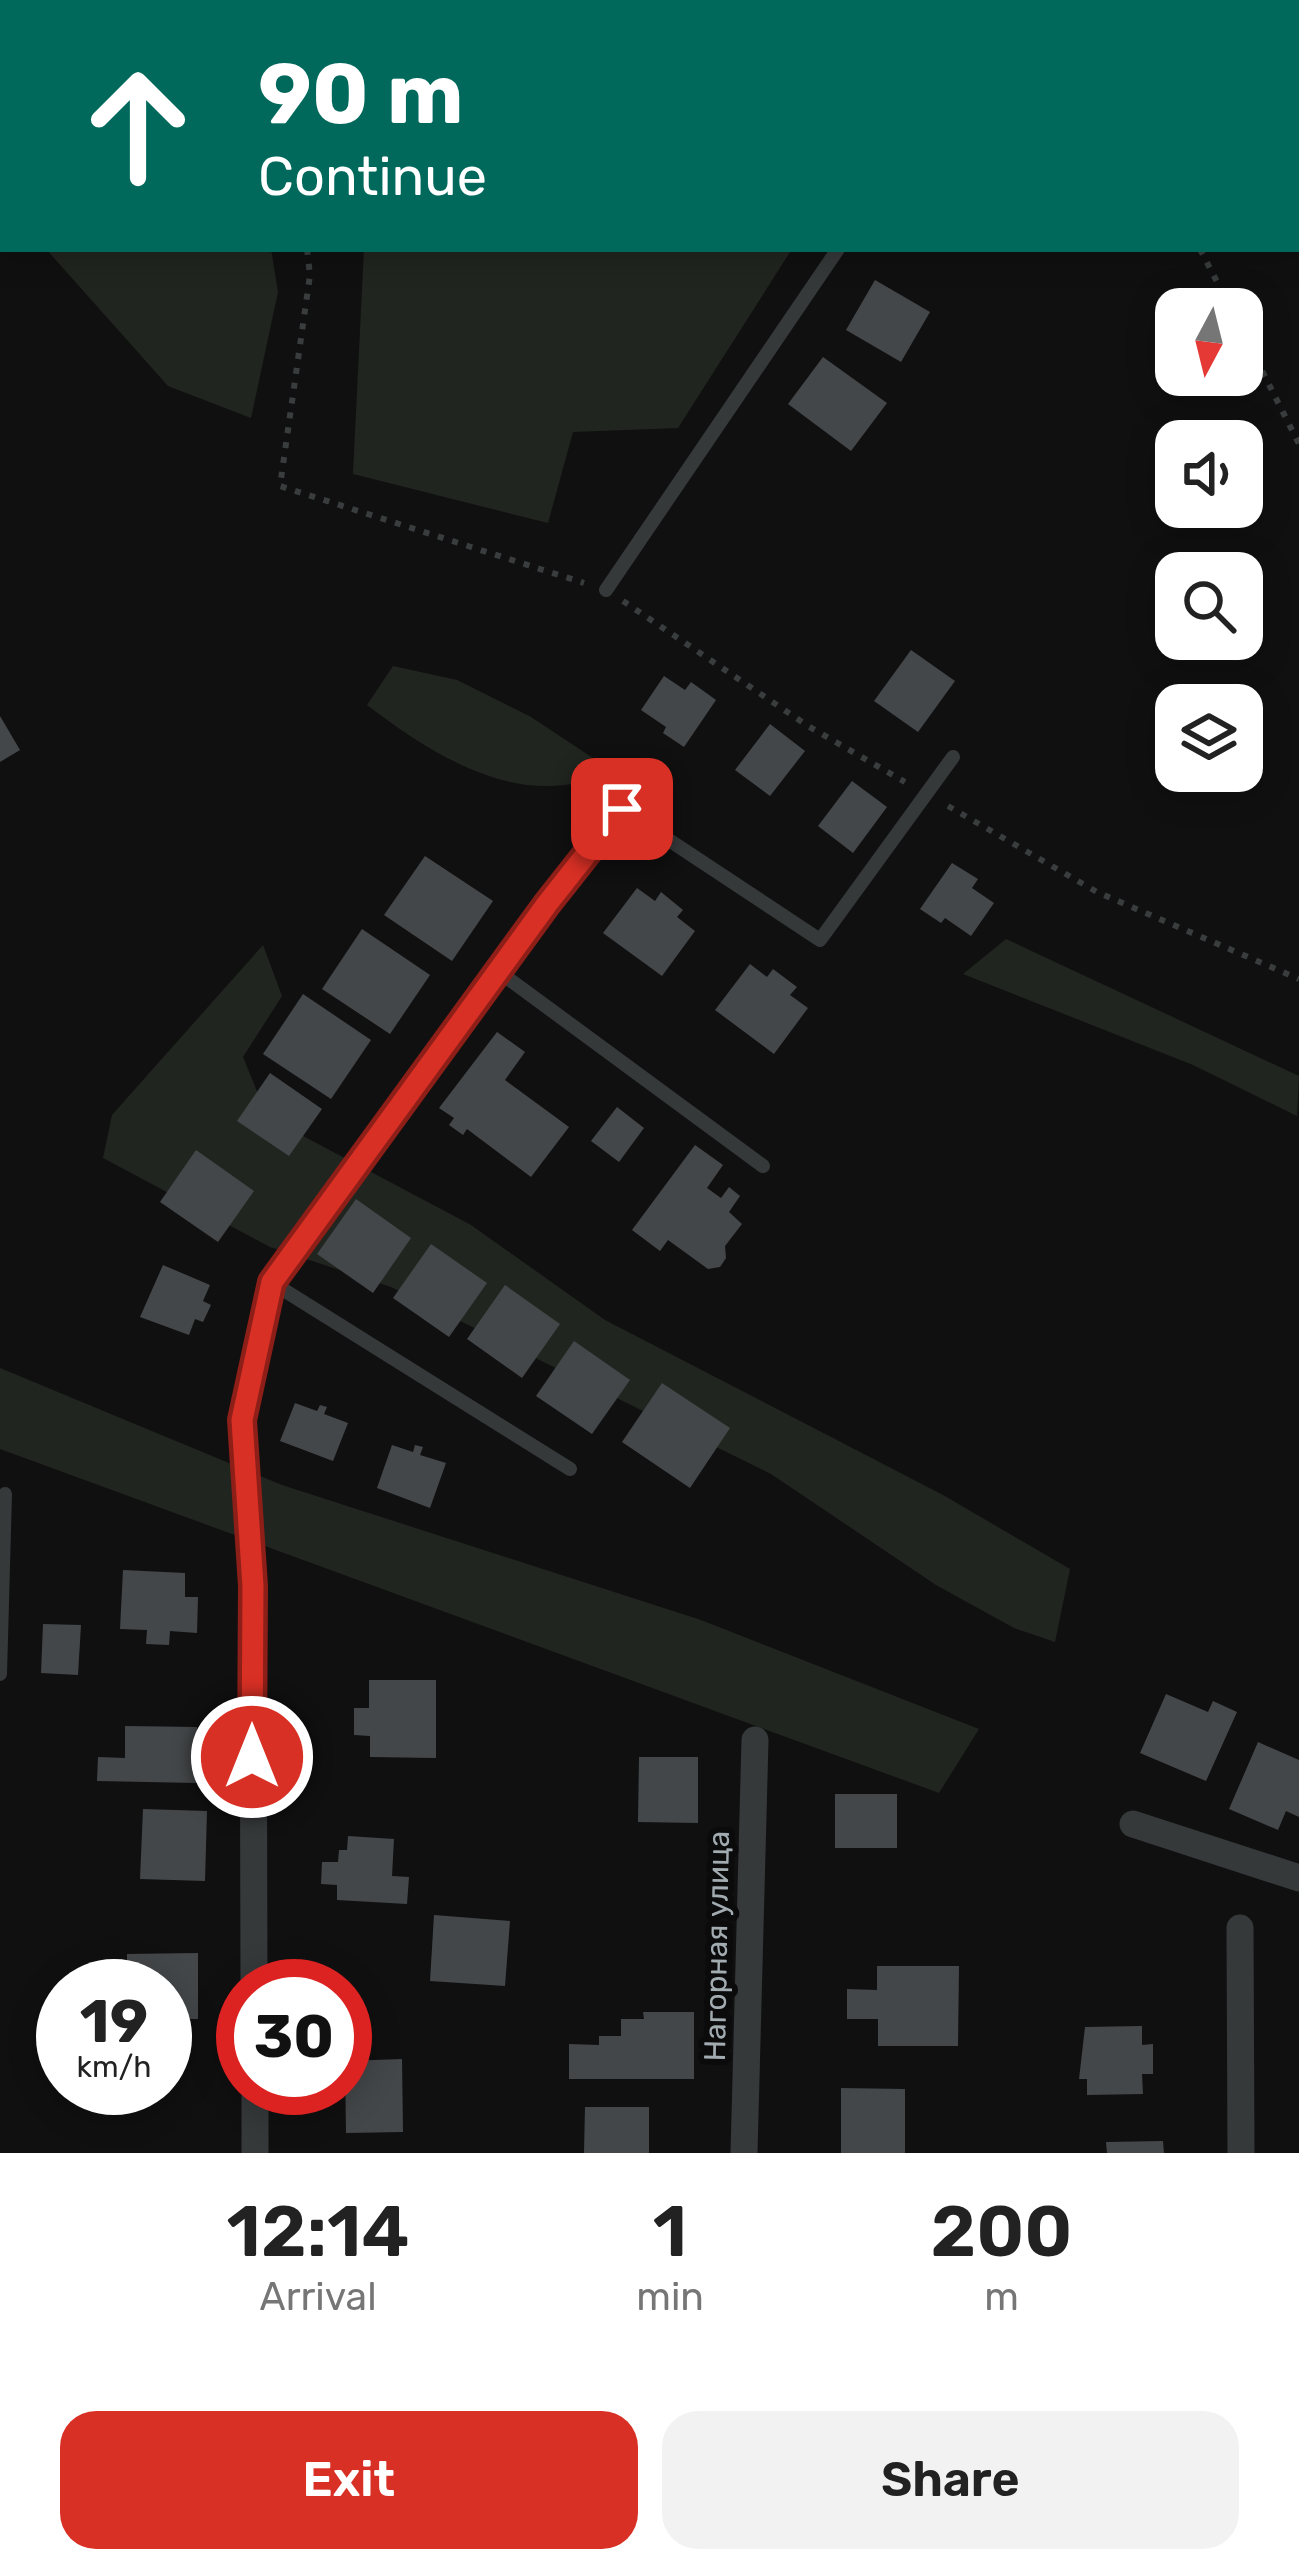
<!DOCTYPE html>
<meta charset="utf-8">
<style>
:root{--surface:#fff;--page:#f2f2f2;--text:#222;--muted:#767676;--accent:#d93025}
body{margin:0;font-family:Rubik,sans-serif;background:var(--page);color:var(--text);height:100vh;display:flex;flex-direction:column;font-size:45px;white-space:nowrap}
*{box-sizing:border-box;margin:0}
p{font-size:39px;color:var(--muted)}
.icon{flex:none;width:66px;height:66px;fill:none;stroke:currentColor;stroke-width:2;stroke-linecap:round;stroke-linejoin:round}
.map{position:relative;height:2153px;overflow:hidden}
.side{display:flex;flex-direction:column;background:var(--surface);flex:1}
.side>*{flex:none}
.guide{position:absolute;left:0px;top:0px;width:1299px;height:252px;box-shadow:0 6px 30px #0003;background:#00695c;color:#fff;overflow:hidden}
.needle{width:78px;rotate:187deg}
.buttons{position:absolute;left:1155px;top:288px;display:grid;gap:24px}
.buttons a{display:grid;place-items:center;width:108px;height:108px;border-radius:24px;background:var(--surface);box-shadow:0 6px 30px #0003;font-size:60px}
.speed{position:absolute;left:36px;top:1959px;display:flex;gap:24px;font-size:60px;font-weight:700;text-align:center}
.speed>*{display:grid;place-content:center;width:156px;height:156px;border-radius:50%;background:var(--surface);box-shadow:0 6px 30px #0003;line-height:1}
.speed small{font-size:30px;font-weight:400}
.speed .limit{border:18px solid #d22;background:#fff;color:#111}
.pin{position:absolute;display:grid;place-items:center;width:102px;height:102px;color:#fff;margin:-51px;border-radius:24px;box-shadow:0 6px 18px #0006}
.me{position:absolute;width:132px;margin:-66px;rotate:0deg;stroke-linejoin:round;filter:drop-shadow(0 0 9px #0008)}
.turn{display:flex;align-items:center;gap:42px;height:252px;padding:0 60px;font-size:54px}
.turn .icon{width:156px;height:156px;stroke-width:2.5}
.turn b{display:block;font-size:84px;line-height:102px}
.eta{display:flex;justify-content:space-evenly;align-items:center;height:204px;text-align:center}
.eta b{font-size:72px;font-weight:600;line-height:84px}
.action{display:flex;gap:24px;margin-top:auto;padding:24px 60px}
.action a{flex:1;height:138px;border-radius:36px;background:var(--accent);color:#fff;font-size:48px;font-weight:600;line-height:138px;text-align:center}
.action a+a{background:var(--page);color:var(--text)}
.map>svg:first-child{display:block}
</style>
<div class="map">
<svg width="1299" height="2153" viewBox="0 0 1299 2153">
<rect width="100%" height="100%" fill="#101011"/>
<g fill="#21251f">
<path d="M0 0H234L235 3H3V201Z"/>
<path d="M46 249H271L278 292 251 418 168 386Z"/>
<path d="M364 249H792L678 428 573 432 548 523 353 474Z"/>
<path d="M393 666 457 680 531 717 602 764C593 770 581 782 571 784 497 797 422 747 367 705Z"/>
<path d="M1006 939 1299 1076 1297 1116 1193 1065 963 974Z"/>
<path d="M263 945 282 996 243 1057 261 1101 305 1137 471 1225 605 1320 943 1495 1070 1569 1055 1642 1014 1628 936 1585 771 1474 391 1287 270 1247 103 1158 112 1115Z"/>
<path d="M0 1368 282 1485 701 1620 979 1729 939 1793 0 1449Z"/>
</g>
<g fill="#444749">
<path d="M875 280 930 312 901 362 846 330Z"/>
<path d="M823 357 887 403 851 451 788 404Z"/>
<path d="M911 650 955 681 918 732 874 701Z"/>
<path d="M664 676 685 690 691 682 716 700 684 747 663 733 666 727 641 710Z"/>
<path d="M0 716 20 750 0 762Z"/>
<path d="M770 724 805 751 770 796 735 770Z"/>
<path d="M852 781 887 807 853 853 818 826Z"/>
<path d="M425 856 493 901 452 961 384 915Z"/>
<path d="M952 863 978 879 972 888 994 903 971 936 945 918 941 923 920 909Z"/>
<path d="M637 888 655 901 661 892 683 910 677 917 695 931 662 976 603 933Z"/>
<path d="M362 929 430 975 390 1034 322 989Z"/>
<path d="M750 964 767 977 773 969 797 987 790 995 808 1008 774 1054 715 1010Z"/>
<path d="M303 994 371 1040 331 1099 263 1054Z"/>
<path d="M497 1032 525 1052 505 1080 569 1127 531 1177 467 1129 463 1135 449 1125 454 1118 439 1108Z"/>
<path d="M270 1073 322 1109 289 1156 237 1121Z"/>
<path d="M617 1107 644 1128 619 1162 591 1141Z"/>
<path d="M695 1145 723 1165 707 1188 721 1198 729 1187 740 1196 729 1212 742 1224 725 1246 726 1258 720 1267 708 1269 668 1240 660 1251 632 1230Z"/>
<path d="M196 1150 254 1191 218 1242 160 1202Z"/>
<path d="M356 1199 411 1238 373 1293 317 1254Z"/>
<path d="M431 1244 487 1283 449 1337 393 1298Z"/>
<path d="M163 1265 210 1285 203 1301 211 1305 203 1322 195 1319 189 1335 140 1317Z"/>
<path d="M505 1285 560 1324 522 1378 467 1339Z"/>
<path d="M574 1341 630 1380 592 1434 536 1396Z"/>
<path d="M662 1383 730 1428 690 1488 622 1442Z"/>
<path d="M295 1403 317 1411 320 1405 327 1407 324 1414 348 1423 333 1461 280 1441Z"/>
<path d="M392 1445 413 1452 415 1445 423 1447 420 1455 446 1463 430 1508 377 1488Z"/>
<path d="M123 1570 185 1573V1597H198L197 1633 170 1631 169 1645 146 1644 147 1630 120 1629Z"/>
<path d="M43 1624 81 1625 78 1675 41 1673Z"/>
<path d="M369 1680H436V1758L370 1757V1736L354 1735V1708H369Z"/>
<path d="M1166 1694 1208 1712 1213 1701 1237 1712 1206 1781 1140 1753Z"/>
<path d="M125 1726 197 1727V1783L97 1781 98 1757 125 1758Z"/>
<path d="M1258 1742 1299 1760V1817L1286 1811 1278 1830 1229 1809Z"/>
<path d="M639 1757H698V1823L638 1822Z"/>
<rect x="835" y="1794" width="62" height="54"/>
<path d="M143 1809 207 1811 205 1881 140 1879Z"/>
<path d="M348 1836 394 1839 392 1876 409 1877 407 1904 337 1900V1885L321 1884 322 1862H338L339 1850H347Z"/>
<path d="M434 1915 510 1921 505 1986 430 1981Z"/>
<path d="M198 1953V2019H165V1986H127V1954Z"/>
<path d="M877 1966H959L958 2046H878V2019H847V1989L877 1990Z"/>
<path d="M643 2012H694V2079H569V2044L599 2045V2036H621V2019H644Z"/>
<path d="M1142 2026V2045L1153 2044V2074H1142L1143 2094 1087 2095V2079H1079L1085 2027Z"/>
<path d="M402 2059 403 2132 346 2133 345 2061Z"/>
<path d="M841 2088 905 2089V2153H841Z"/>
<path d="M585 2107H649V2153H584Z"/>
<path d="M1163 2141 1164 2153H1107L1106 2142Z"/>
</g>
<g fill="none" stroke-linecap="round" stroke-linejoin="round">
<g stroke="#393d3e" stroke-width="6" stroke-dasharray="6 9" stroke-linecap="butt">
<path d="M273 0V3"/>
<path d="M1117 0V3"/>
<path d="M307 249 310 275 280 486 584 583"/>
<path d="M1200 249 1231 309"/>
<path d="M1242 331 1299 444"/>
<path d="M623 601 808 726 905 782"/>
<path d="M948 806 1097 892 1299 979"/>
</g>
<g stroke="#36393a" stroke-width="14">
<path d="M1004 3 1006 0"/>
<path d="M606 590 838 249"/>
<path d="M498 971 763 1166"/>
<path d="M570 1469 271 1282 547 904 622 809 820 940 953 757"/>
<path d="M0 1674 5 1494"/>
</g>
<g stroke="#36393a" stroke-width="27">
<path d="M1133 1824 1299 1878"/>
<path d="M1240 1928 1241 2153"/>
<path d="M254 1986 253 1585 242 1420 271 1282"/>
<path d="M255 2088V2153"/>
<path d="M744 2153 755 1740"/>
</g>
</g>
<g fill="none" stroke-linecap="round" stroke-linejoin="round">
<defs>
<path id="route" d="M252 1757 253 1586 242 1420 272 1282 547 904 622 809"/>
</defs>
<use href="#route" stroke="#8d1f18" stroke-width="30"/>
<use href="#route" stroke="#d93025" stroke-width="21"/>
</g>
<g text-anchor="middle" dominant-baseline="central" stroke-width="12" stroke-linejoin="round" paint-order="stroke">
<g font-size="30" fill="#a2acb0" stroke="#0b0b0c">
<text transform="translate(717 1946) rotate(-89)">Нагорная улица</text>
</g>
</g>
</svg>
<div class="buttons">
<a><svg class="needle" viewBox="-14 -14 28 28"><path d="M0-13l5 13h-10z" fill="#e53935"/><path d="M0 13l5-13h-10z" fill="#767676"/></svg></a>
<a><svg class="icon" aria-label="sound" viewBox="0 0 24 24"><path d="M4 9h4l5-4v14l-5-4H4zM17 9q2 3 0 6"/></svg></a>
<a><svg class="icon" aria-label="search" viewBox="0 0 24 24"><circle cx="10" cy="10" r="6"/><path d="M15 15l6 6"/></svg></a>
<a><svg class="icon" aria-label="layers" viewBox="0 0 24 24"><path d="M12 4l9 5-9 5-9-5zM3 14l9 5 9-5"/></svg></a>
</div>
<div class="speed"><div>19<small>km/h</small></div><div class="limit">30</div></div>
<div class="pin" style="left:622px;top:809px;background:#d93025"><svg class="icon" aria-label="arrive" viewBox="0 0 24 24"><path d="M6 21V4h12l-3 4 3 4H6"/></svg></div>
<svg class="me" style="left:252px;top:1757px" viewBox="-20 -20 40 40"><circle r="17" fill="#d93025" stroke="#fff" stroke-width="3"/><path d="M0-11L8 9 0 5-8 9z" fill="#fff"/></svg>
<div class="guide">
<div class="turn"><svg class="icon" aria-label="ahead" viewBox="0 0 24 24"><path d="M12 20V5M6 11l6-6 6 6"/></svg><div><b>90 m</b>Continue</div></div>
</div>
</div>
<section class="side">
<div class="eta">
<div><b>12:14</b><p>Arrival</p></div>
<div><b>1</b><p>min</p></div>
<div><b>200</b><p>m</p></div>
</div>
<div class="action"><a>Exit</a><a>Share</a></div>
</section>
